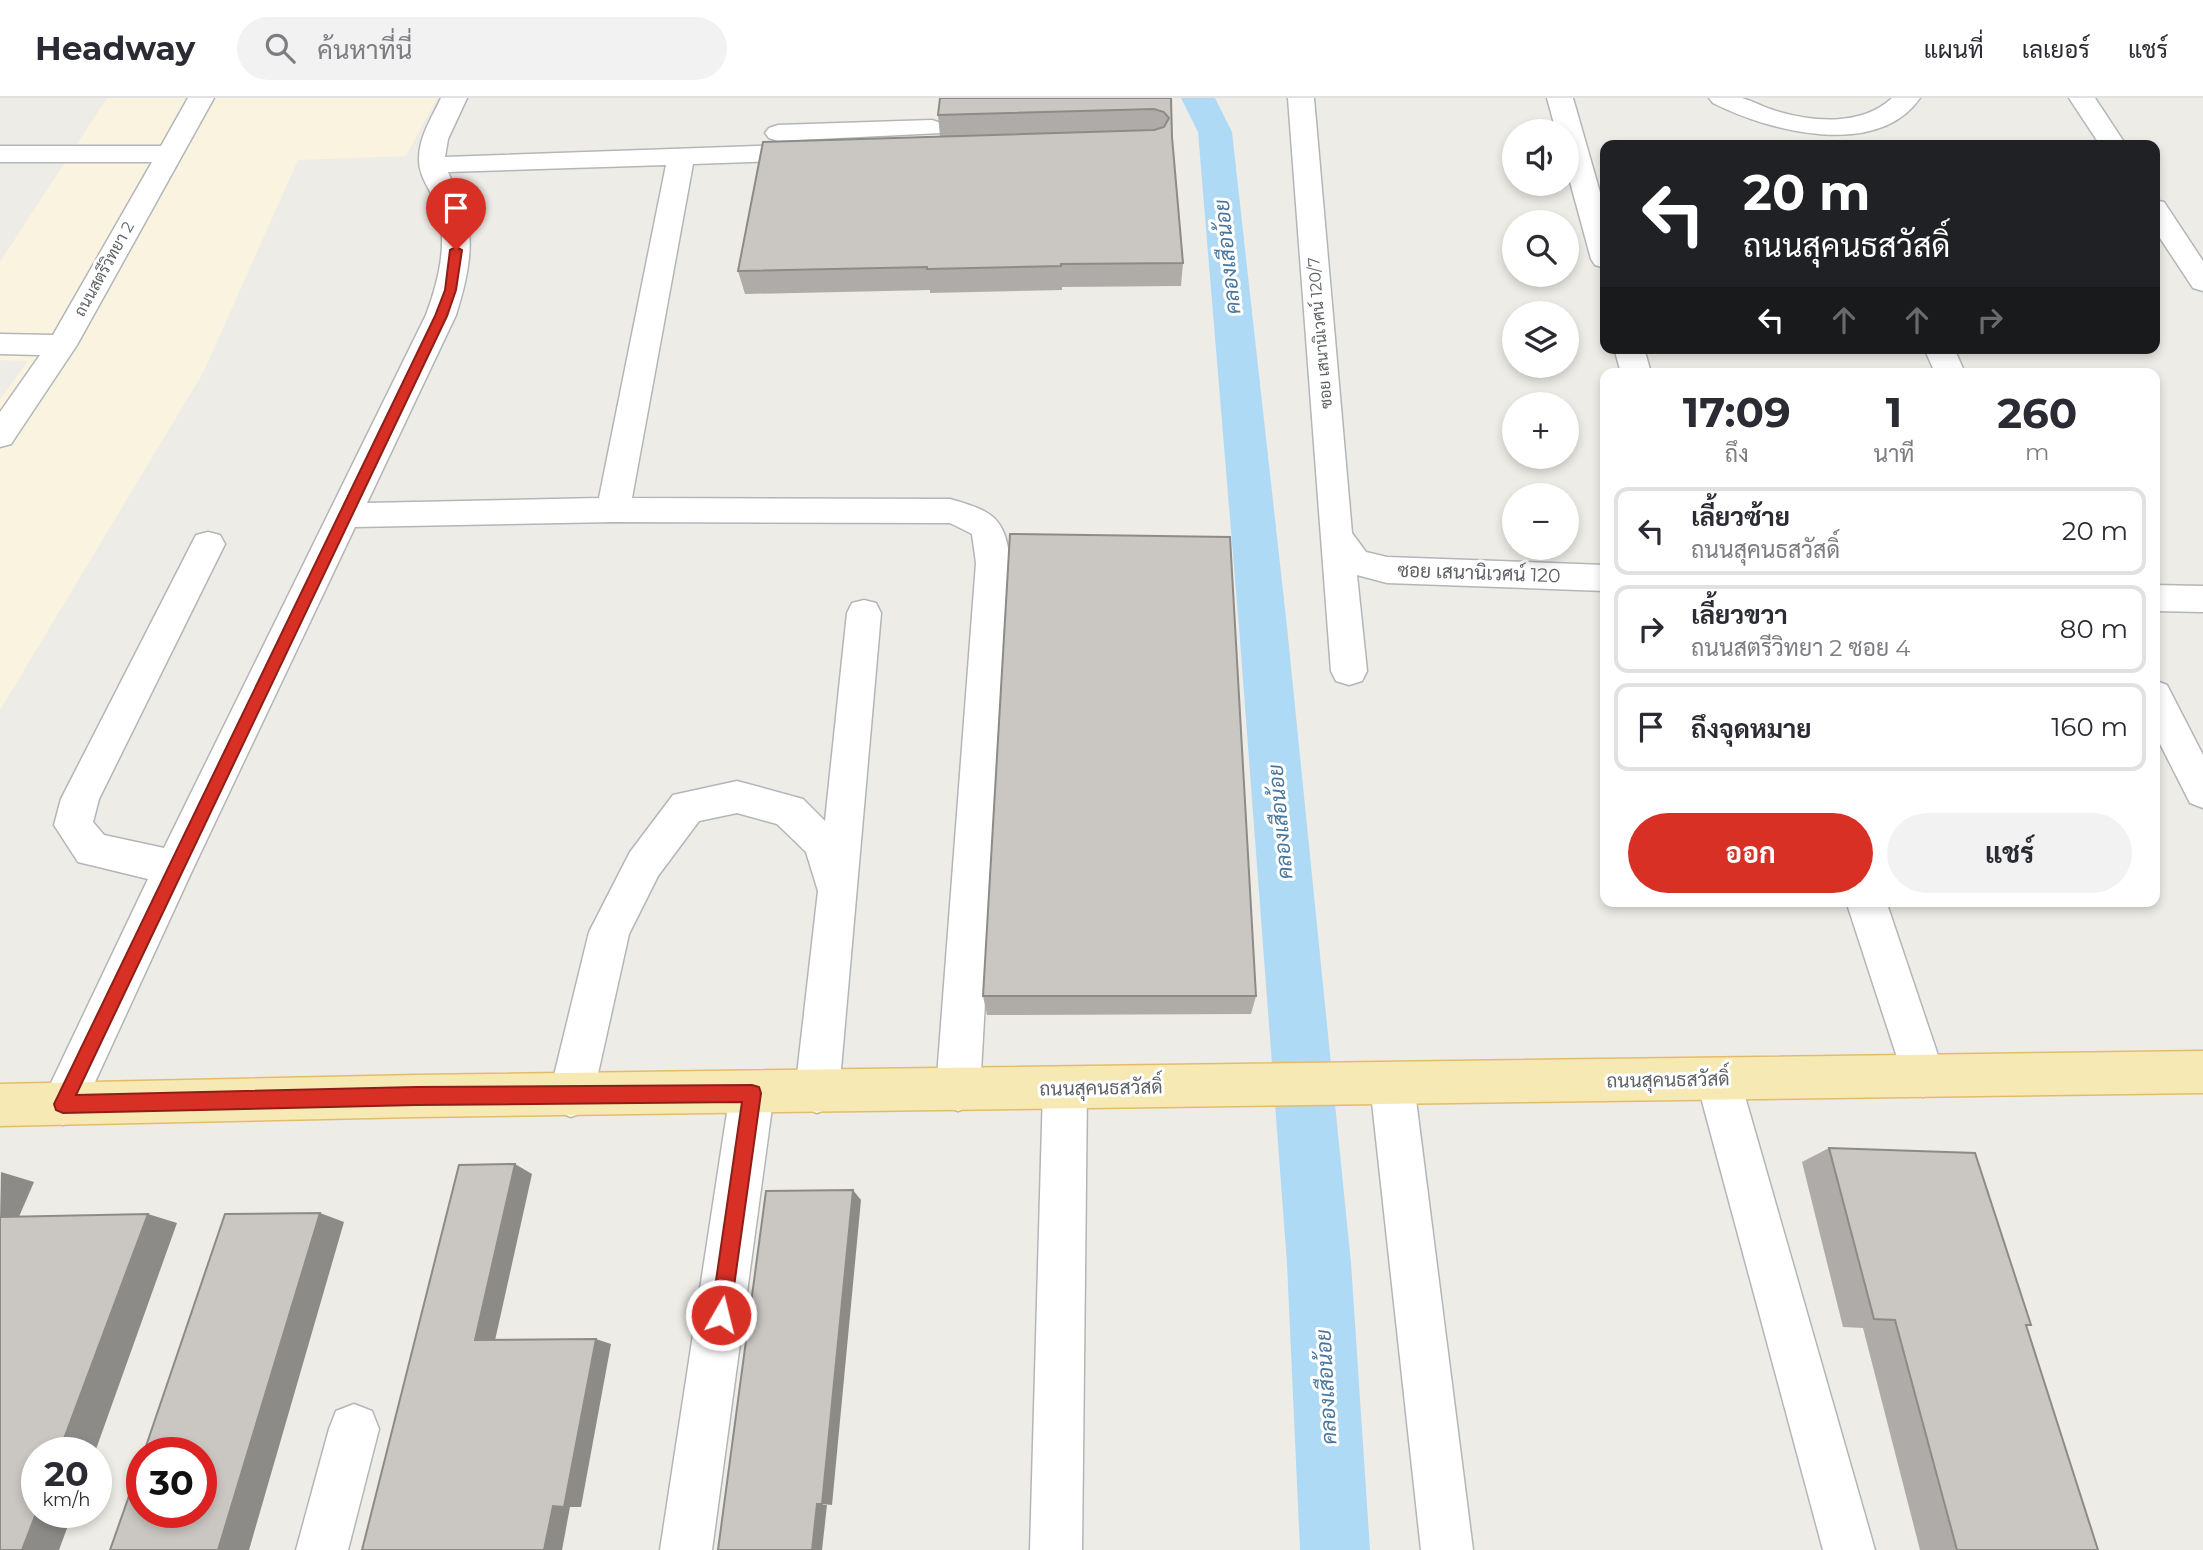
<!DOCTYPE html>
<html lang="th">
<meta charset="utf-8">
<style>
:root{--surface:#fff;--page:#f2f2f3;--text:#2b2b33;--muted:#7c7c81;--line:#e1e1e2;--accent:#d93025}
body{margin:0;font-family:Montserrat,Sarabun,sans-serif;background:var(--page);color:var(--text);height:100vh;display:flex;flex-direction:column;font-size:26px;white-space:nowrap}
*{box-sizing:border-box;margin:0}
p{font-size:23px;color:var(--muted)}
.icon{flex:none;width:38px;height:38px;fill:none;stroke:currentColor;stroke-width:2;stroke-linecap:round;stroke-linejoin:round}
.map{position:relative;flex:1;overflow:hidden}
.sheet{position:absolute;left:1600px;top:270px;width:560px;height:539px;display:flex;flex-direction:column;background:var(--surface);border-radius:14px;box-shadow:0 4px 10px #0003}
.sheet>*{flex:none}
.banner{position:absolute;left:1600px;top:42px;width:560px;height:214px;border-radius:14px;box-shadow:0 4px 10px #0003;background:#202124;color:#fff;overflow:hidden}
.tools{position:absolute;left:1502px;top:21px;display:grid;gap:14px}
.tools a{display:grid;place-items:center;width:77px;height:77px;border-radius:50%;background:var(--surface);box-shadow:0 4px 10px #0003;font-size:35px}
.speed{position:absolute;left:21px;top:1339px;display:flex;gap:14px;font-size:35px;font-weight:700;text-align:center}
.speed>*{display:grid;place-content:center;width:91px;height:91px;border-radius:50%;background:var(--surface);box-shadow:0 4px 10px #0003;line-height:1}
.speed small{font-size:18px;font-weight:400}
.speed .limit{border:10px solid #d22;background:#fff;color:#111}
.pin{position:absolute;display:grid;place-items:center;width:60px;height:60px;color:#fff;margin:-72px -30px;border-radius:50% 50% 50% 0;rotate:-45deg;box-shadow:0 0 7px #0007}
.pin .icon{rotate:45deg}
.me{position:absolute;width:77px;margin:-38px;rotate:8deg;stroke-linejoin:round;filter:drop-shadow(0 0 5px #0008)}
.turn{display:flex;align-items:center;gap:24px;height:147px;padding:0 28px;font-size:32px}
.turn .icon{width:91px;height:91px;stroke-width:2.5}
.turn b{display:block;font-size:49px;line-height:60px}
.lanes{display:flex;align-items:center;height:66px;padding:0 28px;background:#0003;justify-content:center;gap:35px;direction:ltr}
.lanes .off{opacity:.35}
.eta{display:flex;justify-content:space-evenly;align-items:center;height:119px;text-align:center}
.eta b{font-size:42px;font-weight:700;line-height:49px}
.action{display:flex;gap:14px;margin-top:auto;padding:14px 28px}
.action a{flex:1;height:80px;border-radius:42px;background:var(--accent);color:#fff;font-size:28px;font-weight:700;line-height:80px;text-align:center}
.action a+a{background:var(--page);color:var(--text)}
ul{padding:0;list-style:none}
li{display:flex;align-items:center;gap:21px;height:88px;margin:0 14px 10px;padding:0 14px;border:4px solid var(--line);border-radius:14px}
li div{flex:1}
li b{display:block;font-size:26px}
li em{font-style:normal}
header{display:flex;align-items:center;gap:42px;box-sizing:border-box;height:98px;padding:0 35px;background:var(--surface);border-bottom:2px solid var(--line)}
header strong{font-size:33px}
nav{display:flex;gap:38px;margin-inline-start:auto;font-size:24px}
.search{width:490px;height:63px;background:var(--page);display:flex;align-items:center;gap:18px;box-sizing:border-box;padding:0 24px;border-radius:38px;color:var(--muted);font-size:26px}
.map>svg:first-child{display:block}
</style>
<header>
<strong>Headway</strong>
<div class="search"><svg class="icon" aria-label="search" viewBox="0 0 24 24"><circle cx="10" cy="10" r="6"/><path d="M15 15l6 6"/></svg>ค้นหาที่นี่</div>
<nav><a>แผนที่</a><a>เลเยอร์</a><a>แชร์</a></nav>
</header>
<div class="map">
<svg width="2203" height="1452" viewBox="0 0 2203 1452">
<rect width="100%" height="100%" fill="#eeece6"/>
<path fill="#faf3df" d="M107 0H437L406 58 298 62 203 275 0 612V301L28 263 0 262V164Z"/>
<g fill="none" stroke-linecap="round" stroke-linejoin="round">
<path fill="#aedaf6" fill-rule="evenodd" d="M1181 0H1215L1232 34 1287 529 1351 1165 1370 1452H1300L1287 1165 1239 529 1198 34Z"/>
<defs>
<g id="minor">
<path d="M188 0H214L77 247 11 346 0 349V314L40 257 0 256V236L53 237 152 64H0V48H161Z"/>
<path d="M441 0H467L448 41 445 59 812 46 821 48 825 54 821 60 812 62 693 66 632 400 950 401C992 413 1006 419 1010 465L980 992 973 1007 958 1013 943 1007 936 992 976 465 972 436 950 425 613 424 355 429 192 773 78 1021 63 1027 48 1021 41 1006 148 781 78 764 54 727 61 701 196 437 208 434 220 437 225 446 99 701 93 724 104 737 164 750 426 217C439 182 449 142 436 106 430 91 418 77 419 60 419 39 432 19 441 0ZM666 67 599 400 367 405 456 217C467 182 476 145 464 109 460 97 453 86 448 74Z"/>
<path d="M1288 0H1314L1352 435 1366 454 1387 459 1605 467V493L1387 485 1357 477 1367 573 1362 583 1349 587 1336 583 1331 573Z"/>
<path d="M1547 0H1573L1605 112V170L1595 167 1591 161 1566 69V33H1556Z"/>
<path d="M1709 0C1719 0 1733 0 1742 0 1753 3 1763 9 1773 12 1811 24 1861 29 1892 0H1920C1877 62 1768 33 1713 5Z"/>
<path d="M2069 0H2095L2126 47H2100Z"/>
<path d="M932 22 941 25 945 30 941 35 778 43 769 40 765 35 769 30 778 27Z"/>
<path d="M2154 102 2164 104 2203 163V193L2193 190 2154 131Z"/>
<path d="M1614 250H1644L1651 275H1621Z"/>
<path d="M1924 250H1954L1965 275H1935Z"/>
<path d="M2154 487 2203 488V514L2154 513Z"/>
<path d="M864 502 876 505 881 515 839 994 832 1009 817 1015 802 1009 795 994 818 793 806 754 777 726 737 715 699 723 658 778 629 836 593 998 586 1013 571 1019 556 1013 549 998 589 834 630 754 673 697 737 683 803 701 825 723 847 515 852 505Z"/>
<path d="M2154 582 2167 587 2203 657V710L2190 705 2154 634Z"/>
<path d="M1846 803H1886L1945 978 1938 993 1923 999 1908 993Z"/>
<path d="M1718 960 1733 966 1740 981 1875 1452H1823L1696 981 1703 966Z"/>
<path d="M1392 965 1407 971 1414 986 1473 1452H1421L1370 986 1377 971Z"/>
<path d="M1065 970 1080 976 1087 991 1082 1452H1030L1043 991 1050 976Z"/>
<path d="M752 974 767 980 774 995 712 1452H660L730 995 737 980Z"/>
<path d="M354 1306 372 1313 379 1331 348 1452H296L329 1331 336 1313Z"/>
</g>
<path id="major" d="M2203 953V995L416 1019 0 1028V986L416 977Z"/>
</defs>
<use href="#minor" stroke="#b3b6b9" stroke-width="3"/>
<use href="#major" stroke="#e3bc6b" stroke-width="3"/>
<use href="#minor" fill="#fff" fill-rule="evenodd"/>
<use href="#major" fill="#f7e9b3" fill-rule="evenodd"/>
</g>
<g fill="#aeaba8">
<path d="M1171 0 1172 39 1183 165 1181 188 1062 189V192L930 195V192L745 196 738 173 940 38 938 17Z"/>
<path d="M983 898H1256L1251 916 987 917Z"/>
<path d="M1829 1050 2031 1227 2026 1228 2098 1452H1920L1863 1230 1843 1229 1802 1064Z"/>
</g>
<g fill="#8d8b88">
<path d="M515 1066 532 1076 494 1247 475 1242Z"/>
<path d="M1 1074 34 1084 15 1128 0 1124Z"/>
<path d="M853 1092 861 1102 832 1407 822 1406Z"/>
<path d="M320 1115 344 1124 249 1452H218Z"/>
<path d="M148 1116 177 1125 95 1354H59Z"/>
<path d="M596 1241 611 1246 581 1409H564Z"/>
<path d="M817 1406 827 1407 822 1452H812Z"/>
<path d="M553 1408 570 1409 562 1452H544Z"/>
<path d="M37 1414H73L59 1452H22Z"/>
</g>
<g fill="#cac7c3" stroke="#8d8b88" stroke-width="2">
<path d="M940 0H1171L1172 39 1183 165 1061 166V168L927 171V169L738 173 763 44 1154 32 1164 29 1169 20 1164 14 1154 11 938 17Z"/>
<path d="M1010 436 1230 439 1256 898H983Z"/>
<path d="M1829 1050 1975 1055 2031 1227H2026L2098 1452H1957L1895 1222 1874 1221Z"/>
<path d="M515 1066 475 1242 596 1241 564 1409 553 1408 544 1452H362L459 1067Z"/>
<path d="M853 1092 822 1406H817L812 1452H718L766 1093Z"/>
<path d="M320 1115 218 1452H110L142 1361V1414H201V1354H144L225 1116Z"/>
<path d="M148 1116 59 1354H37V1413L22 1452H0V1119Z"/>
</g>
<path fill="#d93025" stroke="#8d1f18" stroke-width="2" d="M456 149 462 152 456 192 447 218 76 997 416 989 752 987 759 989 761 995 730 1217 728 1224 721 1227 714 1224 711 1217 742 1004 416 1007 63 1015 56 1012 54 1006 435 218 445 192 450 152Z"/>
<g text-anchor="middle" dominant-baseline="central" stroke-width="6" stroke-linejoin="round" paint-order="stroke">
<g font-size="16" fill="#5e6165" stroke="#fff">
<text transform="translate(104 171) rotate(-61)">ถนนสตรีวิทยา 2</text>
<text transform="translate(1320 235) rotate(-95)">ซอย เสนานิเวศน์ 120/7</text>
</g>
<g font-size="19" fill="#5e6165" stroke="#fff">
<text transform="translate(1479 475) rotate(2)">ซอย เสนานิเวศน์ 120</text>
<text transform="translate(1668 982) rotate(-1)">ถนนสุคนธสวัสดิ์</text>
<text transform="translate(1101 990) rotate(-1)">ถนนสุคนธสวัสดิ์</text>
</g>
<g font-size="21" font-style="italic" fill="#49769e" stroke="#fff">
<text transform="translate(1227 159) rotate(-96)">คลองเสือน้อย</text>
<text transform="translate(1280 724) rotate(-95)">คลองเสือน้อย</text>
<text transform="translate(1326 1289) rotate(-93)">คลองเสือน้อย</text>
</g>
</g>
</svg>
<div class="tools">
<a><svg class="icon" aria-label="sound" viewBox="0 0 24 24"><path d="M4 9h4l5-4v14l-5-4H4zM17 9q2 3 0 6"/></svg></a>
<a><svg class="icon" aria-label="search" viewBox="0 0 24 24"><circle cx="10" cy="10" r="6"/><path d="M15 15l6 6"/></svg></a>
<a><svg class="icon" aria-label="layers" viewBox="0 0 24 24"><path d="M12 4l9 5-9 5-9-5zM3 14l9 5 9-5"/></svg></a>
<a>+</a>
<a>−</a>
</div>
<div class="speed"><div>20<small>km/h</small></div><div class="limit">30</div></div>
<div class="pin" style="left:456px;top:152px;background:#d93025"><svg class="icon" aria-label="arrive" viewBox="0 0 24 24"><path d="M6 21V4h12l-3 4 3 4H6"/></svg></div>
<svg class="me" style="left:721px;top:1217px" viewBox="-20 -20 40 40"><circle r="17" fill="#d93025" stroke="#fff" stroke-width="3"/><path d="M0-11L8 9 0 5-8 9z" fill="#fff"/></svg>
<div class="banner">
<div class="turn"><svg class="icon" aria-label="left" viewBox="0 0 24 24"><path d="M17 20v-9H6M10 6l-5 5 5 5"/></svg><div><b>20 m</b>ถนนสุคนธสวัสดิ์</div></div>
<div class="lanes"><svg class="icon" aria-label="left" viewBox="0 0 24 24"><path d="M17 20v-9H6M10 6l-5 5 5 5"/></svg><svg class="icon off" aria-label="ahead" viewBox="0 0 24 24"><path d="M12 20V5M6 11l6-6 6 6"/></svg><svg class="icon off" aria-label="ahead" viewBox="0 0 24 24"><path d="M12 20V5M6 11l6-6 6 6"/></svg><svg class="icon off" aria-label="right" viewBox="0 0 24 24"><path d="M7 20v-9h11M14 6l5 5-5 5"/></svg></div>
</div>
<section class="sheet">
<div class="eta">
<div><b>17:09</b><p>ถึง</p></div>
<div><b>1</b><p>นาที</p></div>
<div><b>260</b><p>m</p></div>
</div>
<ul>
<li><svg class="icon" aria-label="left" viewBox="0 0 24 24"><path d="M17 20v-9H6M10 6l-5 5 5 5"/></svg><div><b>เลี้ยวซ้าย</b><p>ถนนสุคนธสวัสดิ์</p></div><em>20 m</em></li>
<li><svg class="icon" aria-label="right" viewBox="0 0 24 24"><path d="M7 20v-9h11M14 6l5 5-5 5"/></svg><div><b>เลี้ยวขวา</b><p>ถนนสตรีวิทยา 2 ซอย 4</p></div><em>80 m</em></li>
<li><svg class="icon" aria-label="arrive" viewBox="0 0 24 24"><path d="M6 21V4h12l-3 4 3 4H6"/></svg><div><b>ถึงจุดหมาย</b></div><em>160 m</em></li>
</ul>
<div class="action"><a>ออก</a><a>แชร์</a></div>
</section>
</div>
